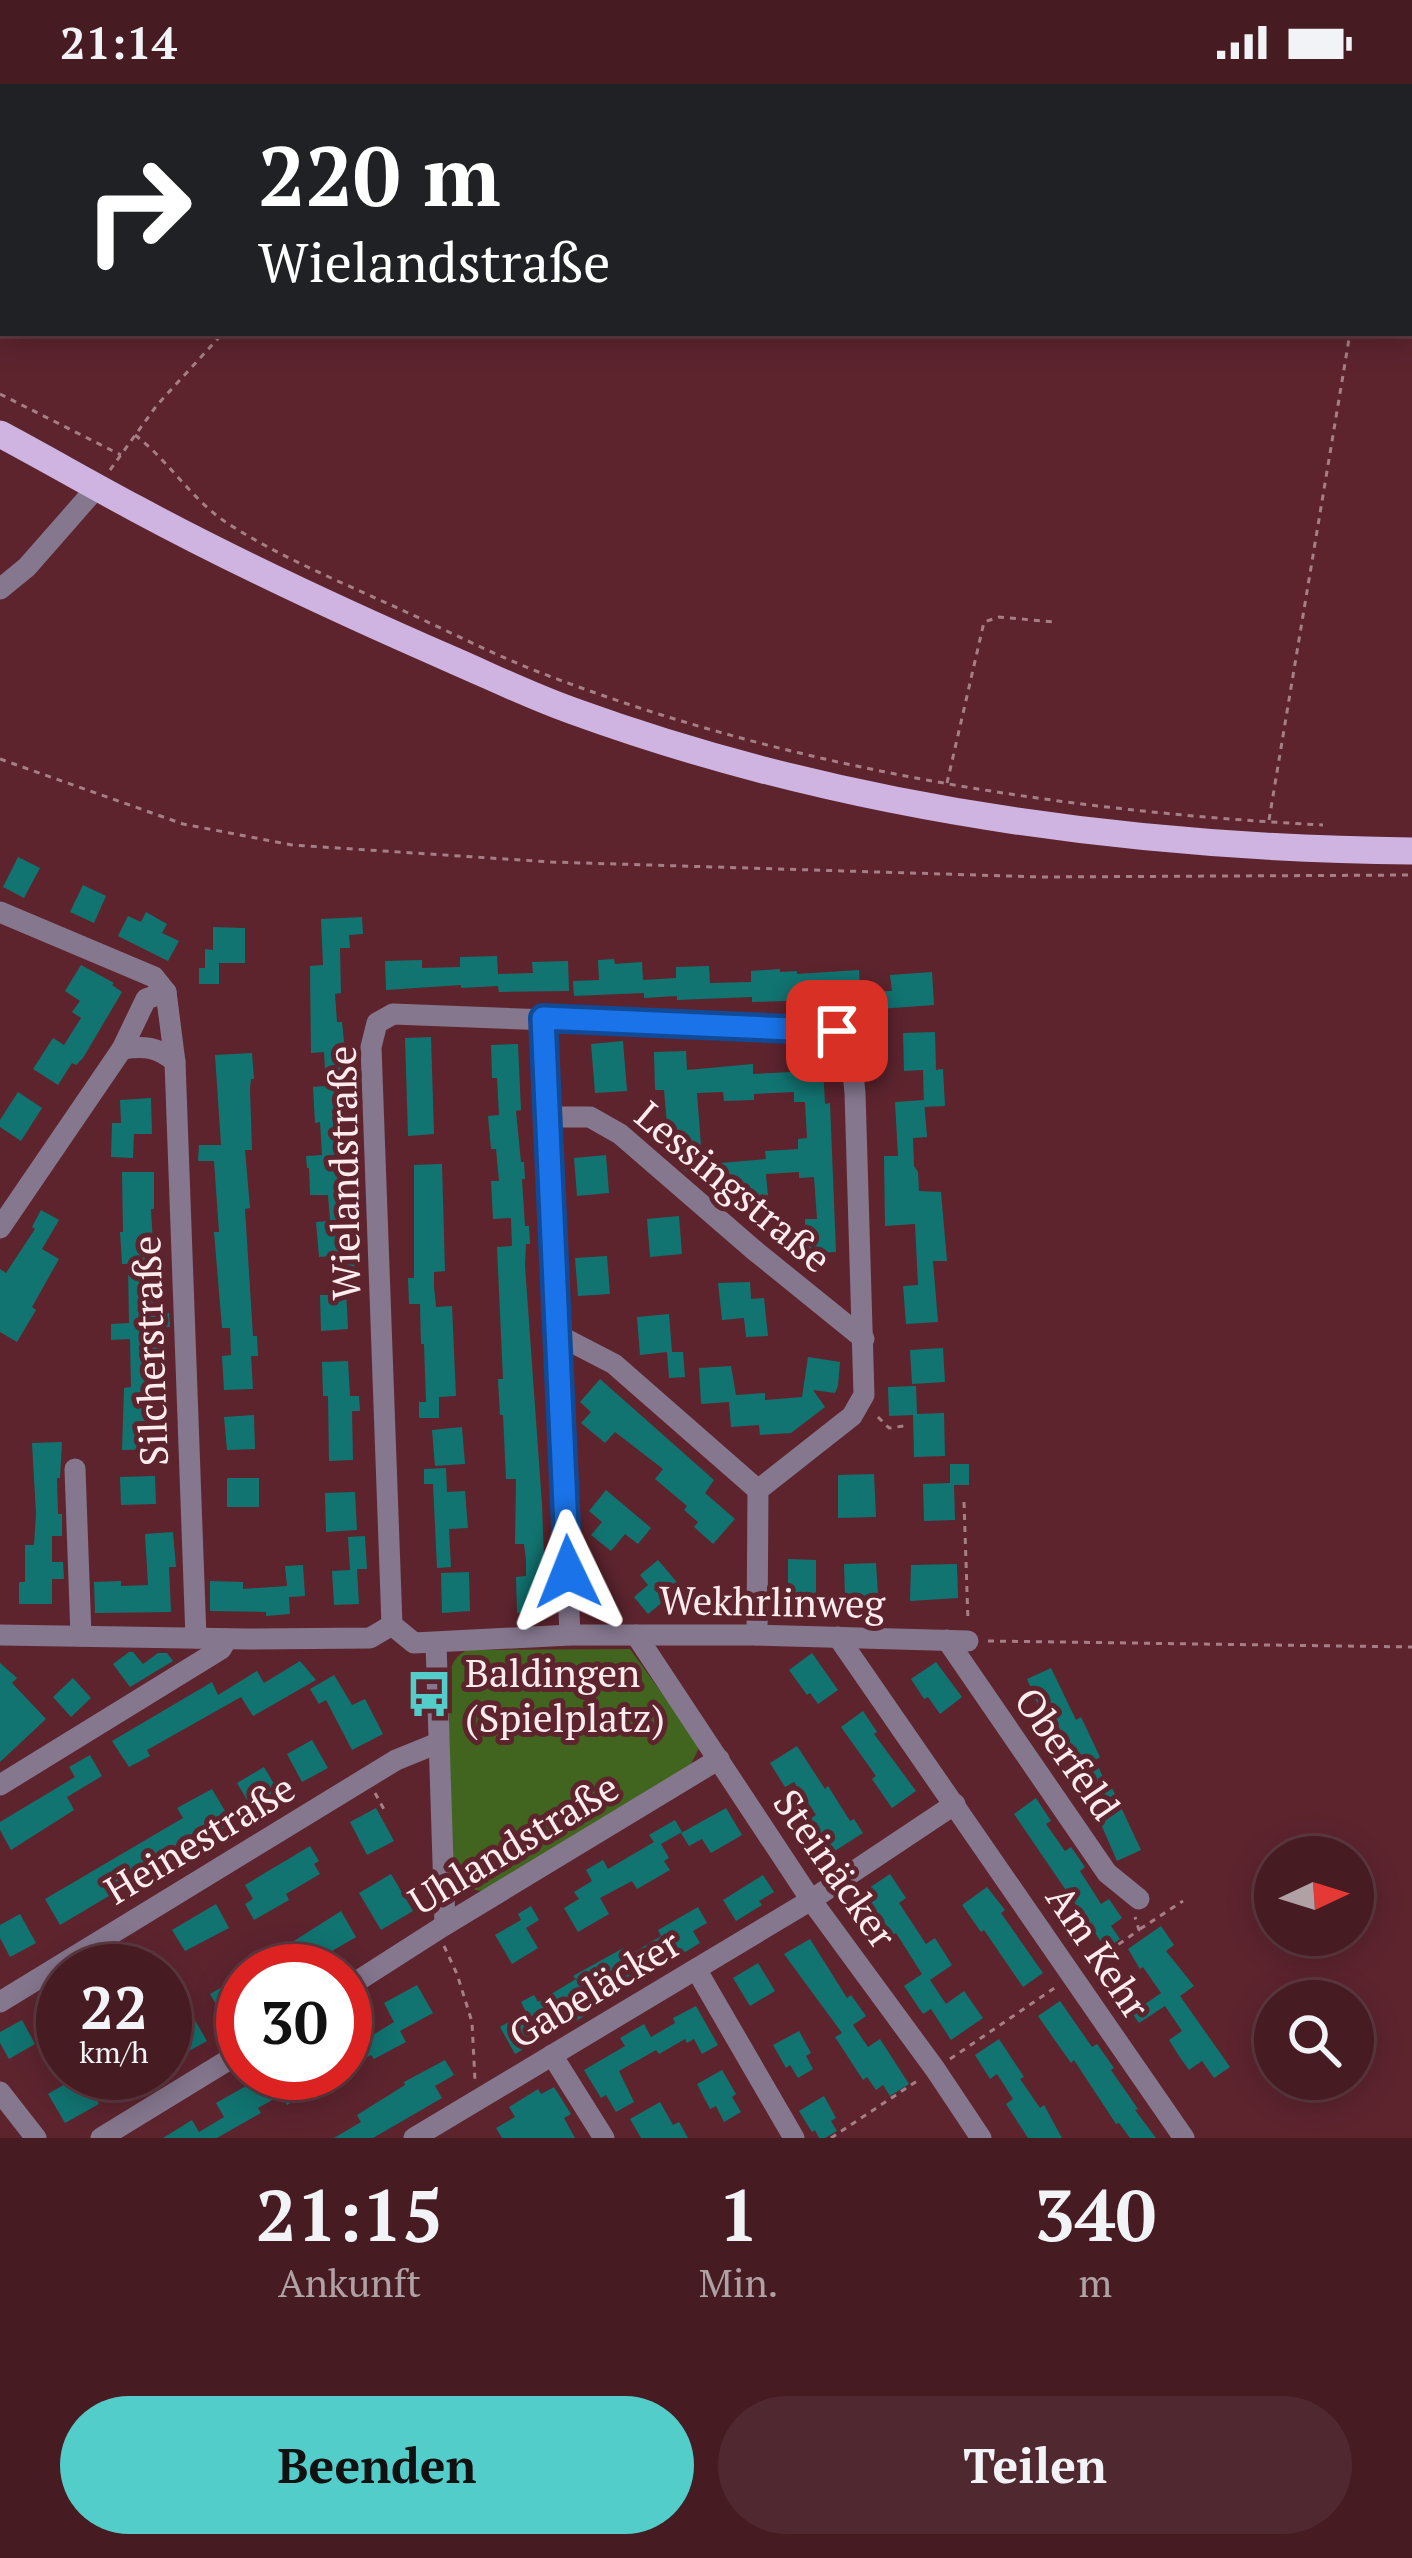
<!DOCTYPE html>
<html lang="de">
<meta charset="utf-8">
<style>
:root{--surface:#461b22;--page:#50282f;--text:#f1f3f6;--muted:#b0a1a5;--line:#5e3940;--accent:#53cdc9}
body{margin:0;font-family:"PT Serif",serif;background:var(--page);color:var(--text);height:100vh;display:flex;flex-direction:column;font-size:45px;white-space:nowrap}
*{box-sizing:border-box;margin:0}
p{font-size:39px;color:var(--muted)}
.icon{flex:none;width:66px;height:66px;fill:none;stroke:currentColor;stroke-width:2;stroke-linecap:round;stroke-linejoin:round}
.map{position:relative;height:2054px;overflow:hidden}
.details{display:flex;flex-direction:column;background:var(--surface);flex:1}
.details>*{flex:none}
.guide{position:absolute;left:0px;top:0px;width:1413px;height:252px;box-shadow:0 6px 30px #0003,0 0 0 3px var(--line);background:#202124;color:#fff;overflow:hidden}
.needle{width:78px;rotate:86deg}
.controls{position:absolute;left:1254px;top:1752px;display:grid;gap:24px}
.controls a{display:grid;place-items:center;width:120px;height:120px;border-radius:50%;background:var(--surface);box-shadow:0 6px 30px #0003,0 0 0 3px var(--line);font-size:60px}
.speed{position:absolute;left:36px;top:1860px;display:flex;gap:24px;font-size:60px;font-weight:700;text-align:center}
.speed>*{display:grid;place-content:center;width:156px;height:156px;border-radius:50%;background:var(--surface);box-shadow:0 6px 30px #0003,0 0 0 3px var(--line);line-height:1}
.speed small{font-size:30px;font-weight:400}
.speed .limit{border:18px solid #d22;background:#fff;color:#111}
.pin{position:absolute;display:grid;place-items:center;width:102px;height:102px;color:#fff;margin:-51px;border-radius:24px;box-shadow:0 6px 18px #0006}
.me{position:absolute;width:132px;margin:-66px;rotate:358deg;stroke-linejoin:round;filter:drop-shadow(0 0 9px #0008)}
.turn{display:flex;align-items:center;gap:42px;height:252px;padding:0 60px;font-size:54px}
.turn .icon{width:156px;height:156px;stroke-width:2.5}
.turn b{display:block;font-size:84px;line-height:102px}
.eta{display:flex;justify-content:space-evenly;align-items:center;height:204px;text-align:center}
.eta b{font-size:72px;font-weight:800;line-height:84px}
.button{display:flex;gap:24px;margin-top:auto;padding:24px 60px}
.button a{flex:1;height:138px;border-radius:72px;background:var(--accent);color:#111;font-size:48px;font-weight:800;line-height:138px;text-align:center}
.button a+a{background:var(--page);color:var(--text)}
.status{display:flex;justify-content:space-between;align-items:center;height:84px;padding:0 60px;background:var(--surface);direction:ltr}
.status svg{height:33px;fill:currentColor}
.map>svg:first-child{display:block}
</style>
<div class="status"><b>21:14</b><svg viewBox="0 0 49 12"><path d="M0 12V9h3v3zM5 12V6h3v6zM10 12V3h3v9zM15 12V0h3v12zM26 1h20v11H26zM47 4h2v5h-2z"/></svg></div>
<div class="map">
<svg width="1412" height="2054" viewBox="0 0 1412 2054">
<rect width="100%" height="100%" fill="#5d242e"/>
<path fill="#41641e" d="M630 1565 700 1662 690 1682 482 1807C465 1805 458 1800 452 1784L448 1602C450 1586 451 1574 467 1566Z"/>
<g fill="#117471">
<path d="M18 773 40 784 24 814 3 803Z"/>
<path d="M83 801 106 812 94 839 70 828Z"/>
<path d="M146 828 167 840 162 849 179 857 168 877 118 852 128 832 141 838Z"/>
<path d="M362 833 363 850 349 851 350 864H340L341 909 335 910 337 938H342L347 986H339L344 1110 351 1109 352 1126 342 1127 345 1174 354 1173 356 1206H346L348 1245 321 1247 320 1211H334L331 1172 319 1173 316 1138 330 1137 328 1111H310L309 1084H307L306 1072 322 1071 320 1038 315 1039 313 1003 326 1002 324 968 311 969 310 882 323 881 321 835Z"/>
<path d="M213 843 245 844V879H219V900H199V884H205V865L213 866Z"/>
<path d="M497 872 498 890 533 889 532 878 568 877 569 907 499 908 498 902 461 904V901L386 906 385 877 422 876V884L460 883V873Z"/>
<path d="M614 875 615 880 642 878 643 896 676 894V883L709 882 710 899 751 898V887L780 885V888L797 887V890L859 886 861 920 816 923V916L752 918V913L677 916V912L644 914V909L574 912 573 897 599 896 598 876Z"/>
<path d="M81 881 114 899 112 901 122 908 83 974 76 981 72 979 58 1001 33 985 53 954 64 961 81 934 72 928 80 917 65 907Z"/>
<path d="M932 888 934 921 865 926 864 908 892 907 890 891Z"/>
<path d="M935 948 936 986 943 985 945 1022 924 1023 923 986 904 987 903 949Z"/>
<path d="M431 953 434 1050 408 1052 405 954Z"/>
<path d="M623 957 627 1007 595 1009 591 960Z"/>
<path d="M518 960 521 1026 516 1027 521 1078H524L525 1095H522L525 1142H529L530 1160H526L525 1182 542 1420 546 1528 517 1529 516 1493 526 1492V1476L524 1460H515L516 1395H506L503 1331H500L498 1295H503L497 1163 512 1162 511 1134 493 1135 491 1097H499L496 1065H491L488 1032 499 1031 497 994H492L491 961Z"/>
<path d="M686 967 687 986 753 980V990L791 988V981L823 980 825 1020 830 1019 836 1168 806 1169 805 1135H817L814 1093 799 1094V1088L766 1090 768 1113 735 1116 733 1091 694 1094 681 1083 694 1082V1079L709 1078V1080L766 1075 765 1067 798 1065V1055L807 1054 805 1018H794V1008L754 1010V1016L724 1017 723 1008 697 1009 701 1062 669 1064 664 1006H655L654 968Z"/>
<path d="M252 969 254 995H251L250 1005 252 1066H245L250 1124 245 1125 253 1252H257L258 1272H251L253 1305 224 1306 222 1272 231 1271 230 1244H222L214 1148H219L214 1077H198L199 1061H221L215 971Z"/>
<path d="M18 1008 42 1024 21 1057 0 1043V1036Z"/>
<path d="M151 1014 152 1050H134L133 1074 111 1073 112 1039H121L120 1016Z"/>
<path d="M924 1016 927 1053 913 1054 914 1082 918 1088 919 1107 941 1108 947 1177H933L938 1238 906 1240 903 1202 918 1201 915 1140 885 1142 884 1072H898L895 1018Z"/>
<path d="M606 1071 609 1109 577 1112 574 1074Z"/>
<path d="M442 1080 445 1187 434 1188V1202L436 1223 452 1222 456 1312 439 1313V1334H419V1318H426L424 1260H421L420 1220H409L408 1194H414V1081Z"/>
<path d="M122 1088H154V1125H151L154 1178H160L159 1229H169L170 1243H160L161 1296 150 1297V1337H153L154 1365 122 1366 124 1304 131 1303 130 1255 111 1256V1240L129 1239 128 1180H122L120 1148H123Z"/>
<path d="M41 1126 59 1136 42 1165 59 1175 32 1223 36 1226 17 1258 0 1248V1185L6 1189 35 1145 32 1143Z"/>
<path d="M679 1132 682 1170 650 1173 647 1135Z"/>
<path d="M607 1172 610 1210 578 1212 575 1174Z"/>
<path d="M750 1198 751 1215 764 1214 768 1252 746 1253 744 1234 722 1236 718 1199Z"/>
<path d="M669 1230 672 1268H670H683L685 1293 669 1294 667 1268 640 1271 637 1233Z"/>
<path d="M943 1264 945 1298 912 1300 910 1266Z"/>
<path d="M808 1273 840 1278 838 1302 835 1309 813 1306 825 1323 791 1349 760 1351 759 1341 731 1343 729 1318 701 1320 699 1284 731 1282 736 1311 765 1309V1316L802 1313Z"/>
<path d="M348 1277 350 1312H359L360 1327H352L353 1376 329 1377 328 1312H323L322 1278Z"/>
<path d="M600 1295 714 1396 705 1409 735 1435 713 1460 694 1443 698 1438 684 1426 687 1422 655 1395 663 1385 615 1348 605 1359 581 1339 591 1328 580 1318Z"/>
<path d="M916 1302 917 1330 944 1329 945 1372 914 1373 913 1331 889 1332 888 1303Z"/>
<path d="M254 1331 255 1365 227 1366 224 1333Z"/>
<path d="M462 1343 465 1380 435 1382 432 1346Z"/>
<path d="M62 1358 60 1394H57L58 1430H62V1452H52V1478H63L64 1495H52V1520H19V1498H25V1461H34L36 1430 32 1359Z"/>
<path d="M950 1380H969V1401H954L955 1436 924 1437 923 1400 950 1399Z"/>
<path d="M446 1384 447 1408 465 1407 468 1444 449 1445 451 1483 437 1484 433 1400H424V1385Z"/>
<path d="M874 1390 876 1433 838 1434V1391Z"/>
<path d="M155 1392 156 1420 121 1421 120 1393Z"/>
<rect x="227" y="1394" width="32" height="29"/>
<path d="M606 1406 651 1444 638 1460 625 1450 611 1467 591 1451 602 1438 589 1427Z"/>
<path d="M355 1408 357 1446 326 1448 325 1409Z"/>
<path d="M173 1448 176 1483H169L171 1528 95 1529 94 1498 121 1497V1502L148 1501 145 1450Z"/>
<path d="M365 1452 367 1485H357L359 1520 334 1521 332 1487 350 1486 348 1453Z"/>
<path d="M788 1475 816 1476V1509H788Z"/>
<path d="M658 1476 681 1503 648 1530 634 1513 648 1501 640 1491Z"/>
<path d="M876 1479 878 1512 845 1514 844 1480Z"/>
<path d="M957 1480 958 1514 910 1517 911 1481Z"/>
<path d="M303 1481 305 1512 289 1513 290 1530 266 1532V1528L210 1527V1497L243 1498V1505L287 1502 285 1482Z"/>
<path d="M469 1488 470 1527 442 1529 441 1489Z"/>
<path d="M129 1568H133L143 1580 158 1569H167L173 1577 130 1603 113 1580Z"/>
<path d="M812 1569 838 1606 818 1620 810 1609 807 1611 789 1586Z"/>
<path d="M300 1577 316 1596 253 1632 241 1613 147 1666 150 1672 129 1683 112 1657 212 1598 218 1611 257 1587 264 1599Z"/>
<path d="M936 1578 962 1613 940 1630 928 1613 924 1615 911 1595Z"/>
<path d="M0 1579 17 1594 12 1599 46 1635 0 1678Z"/>
<path d="M1051 1584 1076 1636 1081 1633 1100 1673 1095 1676 1109 1706 1112 1704 1141 1766 1117 1777 1091 1717 1088 1718 1077 1695 1083 1693 1056 1637 1053 1639 1045 1623 1040 1625 1027 1595Z"/>
<path d="M334 1591 352 1621 365 1615 383 1650 352 1666 326 1616 319 1620 310 1605Z"/>
<path d="M73 1594 91 1614 71 1633 53 1613Z"/>
<path d="M863 1627 877 1648 874 1650 916 1707 892 1724 872 1695 876 1692 841 1643Z"/>
<path d="M312 1656 328 1684 302 1698 287 1670Z"/>
<path d="M797 1662 825 1705 828 1702 850 1737 854 1735 863 1749 830 1770 808 1736 816 1731 794 1698 785 1703 770 1679Z"/>
<path d="M90 1671 102 1692 67 1713 74 1726 11 1766 0 1746V1738L75 1693 69 1683Z"/>
<path d="M264 1683 280 1710 253 1726 237 1699Z"/>
<path d="M212 1705 232 1739 60 1841 45 1815 183 1734 177 1724Z"/>
<path d="M1036 1714 1051 1737 1046 1740 1065 1767 1071 1763 1085 1783 1080 1787 1101 1820 1109 1815 1122 1834 1111 1842 1120 1855 1106 1865 1014 1730Z"/>
<path d="M376 1724 394 1757 367 1771 350 1738Z"/>
<path d="M726 1724 742 1751 711 1769 702 1755 689 1762 681 1749Z"/>
<path d="M675 1736 682 1748 661 1760 669 1774 664 1777 670 1786 637 1805 632 1797 600 1814 609 1830 578 1848 564 1824 579 1815 574 1808 592 1797 586 1786 603 1776 608 1785 654 1758 649 1751Z"/>
<path d="M310 1762 319 1777 314 1780 320 1790 286 1810 289 1816 254 1836 245 1820 253 1815 245 1801Z"/>
<path d="M391 1790 413 1827 381 1846 359 1809Z"/>
<path d="M890 1790 906 1814 899 1819 926 1860 935 1854 952 1881 930 1896 946 1920 964 1907 983 1934 951 1956 931 1925 923 1930 904 1902 922 1890 896 1849 893 1851 863 1808Z"/>
<path d="M763 1791 774 1808 759 1817 762 1821 736 1837 723 1816Z"/>
<path d="M987 1803 1005 1826 1001 1829 1043 1889 1023 1903 984 1846 981 1848 962 1821Z"/>
<path d="M216 1820 229 1844 185 1867 172 1846Z"/>
<path d="M531 1822 539 1836 526 1844 538 1864 512 1880 495 1851 521 1836 522 1838 518 1830Z"/>
<path d="M698 1823 707 1839 693 1847 700 1859 674 1875 671 1869 640 1888 643 1893 616 1909 609 1897 585 1911 594 1926 568 1942 562 1932 537 1946 542 1955 515 1970 500 1943 526 1928 521 1918 534 1911 538 1918 576 1895 573 1892 625 1863 630 1871 661 1852 658 1846Z"/>
<path d="M341 1827 356 1853 298 1887H267L261 1878Z"/>
<path d="M20 1830 36 1859 10 1873 0 1854V1841Z"/>
<path d="M1161 1842 1174 1861 1166 1867 1194 1902 1180 1912 1230 1983 1214 1994 1202 1977 1189 1986 1179 1972 1169 1956 1182 1947 1165 1922 1139 1939 1132 1929 1161 1909 1143 1883 1140 1885 1128 1865Z"/>
<path d="M810 1855 847 1914 851 1911 866 1932 853 1941 868 1963 880 1955 909 2000 890 2012 883 2001 876 2006 867 1993 863 1996 835 1953 842 1949 784 1870Z"/>
<path d="M758 1879 775 1907 750 1922 733 1894Z"/>
<path d="M234 1896 243 1911V1935L229 1943 210 1910Z"/>
<path d="M417 1901 433 1929 400 1947 406 1958 374 1975 371 1971 345 1985V1947L355 1941 363 1957 394 1938 384 1919Z"/>
<path d="M1060 1917 1092 1963 1097 1960 1114 1984 1111 1986 1138 2025 1135 2026 1156 2054H1130L1119 2039 1116 2040 1074 1976 1071 1979 1054 1955 1038 1932Z"/>
<path d="M696 1922 718 1961 702 1970 694 1955 687 1959 685 1955 659 1970 656 1966 619 1987 634 2018 616 2028 606 2011 601 2014 584 1986 625 1962 620 1954 644 1940 651 1953 675 1939 673 1934Z"/>
<path d="M189 1926 207 1957 180 1972 165 1945V1940Z"/>
<path d="M22 1936 35 1960 9 1975 0 1959V1948Z"/>
<path d="M799 1947 811 1969 806 1972 813 1985 798 1994 790 1981 786 1984 773 1961Z"/>
<path d="M999 1955 1024 1993 1020 1995 1040 2024 1044 2021 1062 2054H1028L1006 2020 1013 2015 997 1990 990 1995 975 1971Z"/>
<path d="M445 1976 454 1991 435 2002 442 2014 373 2054H334L361 2038 357 2031 405 2001 404 1998Z"/>
<path d="M722 1986 736 2010 732 2013 741 2028 724 2038 716 2022 710 2025 697 2000Z"/>
<path d="M256 1989 262 1998 277 1989H349L320 2005 318 2002 287 2021 281 2011 258 2024 261 2029 217 2054H163L192 2036 199 2048 224 2033 216 2019 246 2002 242 1997Z"/>
<path d="M82 1990 99 2020 65 2039 48 2010Z"/>
<path d="M554 2003 571 2030 564 2034 575 2054H502L496 2044 515 2033 509 2023 538 2005 541 2010Z"/>
<path d="M824 2012 836 2034 831 2037 837 2047 825 2054H819L815 2046 812 2048 799 2027Z"/>
<path d="M660 2018 673 2041 679 2038 688 2054H641L630 2035Z"/>
</g>
<g fill="none" stroke-linecap="round" stroke-linejoin="round">
<g stroke="#a57f85" stroke-width="3" stroke-dasharray="6 6" stroke-linecap="butt">
<path d="M444 3 447 0"/>
<path d="M1391 3V0"/>
<path d="M0 310 121 371"/>
<path d="M135 351C169 377 191 415 227 439 283 475 346 500 406 528 448 547 489 568 531 585 783 684 1054 727 1323 741"/>
<path d="M110 386 157 321 223 249"/>
<path d="M0 675 183 740 292 761 551 778 1041 793 1412 791"/>
<path d="M947 699 984 538 999 533 1054 538"/>
<path d="M1269 736 1350 249"/>
<path d="M878 1333 889 1344 904 1342"/>
<path d="M964 1418 968 1537"/>
<path d="M988 1557 1412 1563"/>
<path d="M375 1709 386 1729"/>
<path d="M1140 1845 1183 1817"/>
<path d="M444 1862 457 1890 472 1938 475 1997"/>
<path d="M1089 1881 1139 1846 1135 1833"/>
<path d="M950 1975 1056 1903"/>
<path d="M831 2054 917 1997"/>
</g>
<g stroke="#85778e" stroke-width="21">
<path d="M0 505 27 483 98 402"/>
<path d="M0 828 154 893 166 908 175 978 196 1554"/>
<path d="M543 934 570 1551"/>
<path d="M122 965C143 962 158 962 175 978"/>
<path d="M548 1033H590L620 1050 754 1166 864 1255"/>
<path d="M0 1144 122 965 146 915 166 908"/>
<path d="M558 1251 614 1280 758 1406"/>
<path d="M75 1385 81 1552"/>
<path d="M392 1541 371 963 377 939 393 930 837 947 850 960 855 1009 864 1311 852 1332 758 1406 757 1551"/>
<path d="M0 1551 248 1555 370 1554 392 1541 414 1559 570 1551H757L968 1557"/>
<path d="M636 1551 811 1816 935 1985 981 2054"/>
<path d="M838 1553 1184 2054"/>
<path d="M947 1556 1107 1789 1139 1815"/>
<path d="M436 1559 445 1841"/>
<path d="M0 1701 221 1565 227 1555"/>
<path d="M696 1885 794 2054"/>
<path d="M345 1905 445 1841 719 1675"/>
<path d="M0 1918 396 1676 438 1659"/>
<path d="M552 1971 604 2054"/>
<path d="M0 2008 36 2054"/>
<path d="M101 2054 243 1967"/>
<path d="M414 2054 811 1816 955 1720"/>
</g>
<path stroke="#cfb4e2" stroke-width="27" d="M0 350C45 374 90 400 135 424 239 480 347 530 455 577 494 594 533 613 573 627 840 724 1129 764 1412 767"/>
</g>
<g fill="none" stroke-linecap="round" stroke-linejoin="round">
<defs>
<path id="route" d="M568 1488 543 934 837 947"/>
</defs>
<use href="#route" stroke="#114b97" stroke-width="30"/>
<use href="#route" stroke="#1a73e8" stroke-width="21"/>
</g>
<defs>
<symbol id="bus-bare" viewBox="-9 -9 18 18"><path d="M-5-6H5V4H4V6H2V4H-2V6H-4V4H-5ZM-3.5-4V0h7V-4ZM-3.5 1.2v1.5H-2V1.2ZM2 1.2v1.5H3.5V1.2Z" fill="#53cdc9" stroke="#5d242e" stroke-width="2.5" paint-order="stroke"/></symbol>
</defs>
<g fill-rule="evenodd">
<use href="#bus-bare" x="396" y="1577" width="66" height="66"/>
</g>
<g text-anchor="middle" dominant-baseline="central" stroke-width="10" stroke-linejoin="round" paint-order="stroke">
<g font-size="39" fill="#fcecee" stroke="#5d242e">
<text transform="translate(343 1089) rotate(-91)">Wielandstraße</text>
<text transform="translate(734 1102) rotate(40)">Lessingstraße</text>
<text transform="translate(149 1267) rotate(-92)">Silcherstraße</text>
<text transform="translate(772 1517) rotate(1)">Wekhrlinweg</text>
<text transform="translate(1068 1669) rotate(55)">Oberfeld</text>
<text transform="translate(199 1754) rotate(-31)">Heinestraße</text>
<text transform="translate(513 1759) rotate(-31)">Uhlandstraße</text>
<text transform="translate(836 1784) rotate(55)">Steinäcker</text>
<text transform="translate(1099 1867) rotate(56)">Am Kehr</text>
<text transform="translate(594 1904) rotate(-31)">Gabeläcker</text>
</g>
<g font-size="39" fill="#fcecee" stroke="#5d242e" text-anchor="start">
<text x="465" y="1588">Baldingen<tspan x="465" dy="45">(Spielplatz)</tspan></text>
</g>
</g>
</svg>
<div class="controls">
<a><svg class="needle" viewBox="-14 -14 28 28"><path d="M0-13l5 13h-10z" fill="#e53935"/><path d="M0 13l5-13h-10z" fill="#b0a1a5"/></svg></a>
<a><svg class="icon" aria-label="search" viewBox="0 0 24 24"><circle cx="10" cy="10" r="6"/><path d="M15 15l6 6"/></svg></a>
</div>
<div class="speed"><div>22<small>km/h</small></div><div class="limit">30</div></div>
<div class="pin" style="left:837px;top:947px;background:#d93025"><svg class="icon" aria-label="arrive" viewBox="0 0 24 24"><path d="M6 21V4h12l-3 4 3 4H6"/></svg></div>
<svg class="me" style="left:568px;top:1488px" viewBox="-20 -20 40 40"><path d="M0-17L14 15 0 8-14 15z" fill="#1a73e8" stroke="#fff" stroke-width="4"/></svg>
<div class="guide">
<div class="turn"><svg class="icon" aria-label="right" viewBox="0 0 24 24"><path d="M7 20v-9h11M14 6l5 5-5 5"/></svg><div><b>220 m</b>Wielandstraße</div></div>
</div>
</div>
<section class="details">
<div class="eta">
<div><b>21:15</b><p>Ankunft</p></div>
<div><b>1</b><p>Min.</p></div>
<div><b>340</b><p>m</p></div>
</div>
<div class="button"><a>Beenden</a><a>Teilen</a></div>
</section>
